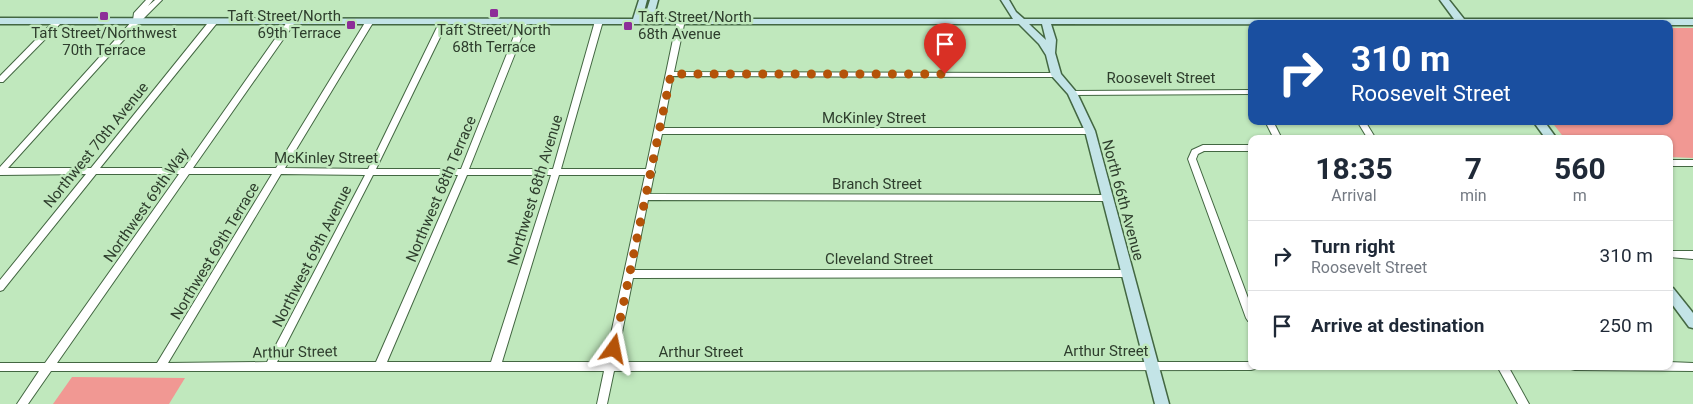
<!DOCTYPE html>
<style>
:root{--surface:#fff;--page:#f6f6f7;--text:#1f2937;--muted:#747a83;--line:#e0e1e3}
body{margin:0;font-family:Roboto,sans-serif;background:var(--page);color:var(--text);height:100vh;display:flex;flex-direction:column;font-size:19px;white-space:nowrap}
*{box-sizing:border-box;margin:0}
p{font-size:16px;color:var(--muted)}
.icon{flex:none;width:28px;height:28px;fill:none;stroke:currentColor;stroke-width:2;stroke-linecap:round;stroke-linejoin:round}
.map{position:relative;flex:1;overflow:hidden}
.drawer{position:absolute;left:1248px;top:135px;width:425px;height:235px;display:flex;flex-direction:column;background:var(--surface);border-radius:10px;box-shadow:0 1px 4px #0004}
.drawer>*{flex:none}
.top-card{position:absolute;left:1248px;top:20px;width:425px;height:105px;border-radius:10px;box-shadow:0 1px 4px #0004;background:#1a4fa0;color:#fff;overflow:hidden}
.pin{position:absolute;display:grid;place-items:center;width:42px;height:42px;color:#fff;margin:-51px -21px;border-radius:50% 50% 50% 0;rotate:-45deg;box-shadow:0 0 5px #0007}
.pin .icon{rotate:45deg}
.me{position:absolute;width:55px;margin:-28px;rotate:12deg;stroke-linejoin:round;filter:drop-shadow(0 0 4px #0008)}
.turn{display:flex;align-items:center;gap:18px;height:105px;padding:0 20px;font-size:22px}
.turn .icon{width:65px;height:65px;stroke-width:2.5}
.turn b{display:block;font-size:35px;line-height:42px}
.eta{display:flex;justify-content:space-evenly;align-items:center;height:85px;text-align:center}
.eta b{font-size:30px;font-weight:700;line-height:35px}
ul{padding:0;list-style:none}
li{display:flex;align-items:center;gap:15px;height:70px;padding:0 20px;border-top:1px solid var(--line)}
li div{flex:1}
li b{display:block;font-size:19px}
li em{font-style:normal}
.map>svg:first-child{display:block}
</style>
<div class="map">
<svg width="1693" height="404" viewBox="0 0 1693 404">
<rect width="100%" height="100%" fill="#c0e8bd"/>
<g fill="#f19893">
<path d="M1669 28H1693V158L1669 157V139H1565L1551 121H1669Z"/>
<path d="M72 377 185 378 169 404H53Z"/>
</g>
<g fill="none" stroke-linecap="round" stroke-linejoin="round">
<defs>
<g id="street">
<path d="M146 0H153L148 6 155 0H162L139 23 8 168H91L211 19H217V23L100 168H184L289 19H292L296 21 193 168H276L366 21 370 19 374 21 285 168 368 169 440 21 444 19 448 21 376 169H461L520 21 524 19 528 21 469 169H553L595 21 599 19 603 21 561 169H646L677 20 681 18 685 20 674 72 1056 73 1060 75 1059 77 673 76 663 128H1090L1094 131 1090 134H662L654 170 655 172 654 174 650 194 1108 195 1112 198 1108 201 648 200 634 270H1128L1131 271 1133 274 1131 277 633 278 616 362H1251V366H1256L1255 369 1251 370 614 371 607 404H597L604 371H51L28 404H17L39 371H0V363H45L179 174H96L3 290 0 291V280L86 174 0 175V167L133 20 134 13ZM189 174H272L157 363H57ZM281 174 365 175 267 362 168 363ZM373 175H458L376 362H277ZM467 175H551L491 362H387ZM559 175H645L605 362H502Z"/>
<path d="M56 19H59L63 21 3 82H0V76Z"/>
<path d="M1251 90V94L1072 95 1068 93 1072 91Z"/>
<path d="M1265 121H1273L1282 139H1274Z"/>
<path d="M1357 121H1365L1376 139H1368Z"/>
<path d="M1203 145H1251V151H1204L1198 154 1196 159 1251 306V322L1248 321 1246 318 1188 159 1192 150Z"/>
<rect x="1669" y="160" width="24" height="6"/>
<path d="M1669 251H1693V259L1669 257Z"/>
<path d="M1669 362 1693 363V371L1575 370 1571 369 1570 366H1669Z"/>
<path d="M1497 366H1508L1529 404H1518Z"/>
</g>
<g id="secondary">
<path d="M639 0H647L642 19H644L650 0H658L653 19H1013L1001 0H1009L1016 12 1024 19H1454L1440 0H1449L1464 19H1693V25L1051 24 1056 40 1055 53 1061 74 1077 93 1095 131 1169 404H1155L1085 131 1068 94 1051 75 1046 55 1039 44 1019 24H0V18L633 19ZM1029 24H1042L1046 40Z"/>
<path d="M1533 121H1544L1557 139H1546Z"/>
<path d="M1669 286 1673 288 1693 313V328L1689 327 1669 300Z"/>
</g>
</defs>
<use href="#street" stroke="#436742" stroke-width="2"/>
<use href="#secondary" stroke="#436742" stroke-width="3"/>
<use href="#street" fill="#fff" fill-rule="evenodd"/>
<use href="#secondary" fill="#c3e4e7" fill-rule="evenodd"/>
</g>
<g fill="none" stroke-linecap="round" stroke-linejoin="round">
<path stroke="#b45309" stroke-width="9" stroke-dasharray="0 16.2" d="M614 349 671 74H945"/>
</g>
<g fill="#8d2e98" stroke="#c0e8bd" stroke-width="2">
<rect x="489" y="8" width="10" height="10" rx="2.5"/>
<rect x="99" y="11" width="10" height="10" rx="2.5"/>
<rect x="346" y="20" width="10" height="10" rx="2.5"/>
<rect x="623" y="21" width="10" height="10" rx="2.5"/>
</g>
<g text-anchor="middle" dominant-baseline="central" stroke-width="5" stroke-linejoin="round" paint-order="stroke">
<g font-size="15" fill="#2e3e2d" stroke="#c0e8bd">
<text x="341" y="16" text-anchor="end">Taft Street/North<tspan x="341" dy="17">69th Terrace</tspan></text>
<text x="638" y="17" text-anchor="start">Taft Street/North<tspan x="638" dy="17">68th Avenue</tspan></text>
<text x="494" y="30">Taft Street/North<tspan x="494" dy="17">68th Terrace</tspan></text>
<text x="104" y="33">Taft Street/Northwest<tspan x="104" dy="17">70th Terrace</tspan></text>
</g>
<g font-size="15" fill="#2e3e2d" stroke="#c0e8bd">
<text x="1161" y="78">Roosevelt Street</text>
<text x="874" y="118">McKinley Street</text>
<text transform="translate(96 145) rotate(-51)">Northwest 70th Avenue</text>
<text x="326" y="158">McKinley Street</text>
<text x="877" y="184">Branch Street</text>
<text transform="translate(441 189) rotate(-67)">Northwest 68th Terrace</text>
<text transform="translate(535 190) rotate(-73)">Northwest 68th Avenue</text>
<text transform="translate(1123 200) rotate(75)">North 66th Avenue</text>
<text transform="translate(146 205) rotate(-55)">Northwest 69th Way</text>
<text transform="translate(215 251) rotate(-59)">Northwest 69th Terrace</text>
<text transform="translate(312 256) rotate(-63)">Northwest 69th Avenue</text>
<text x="879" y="259">Cleveland Street</text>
<text x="1106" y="351">Arthur Street</text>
<text transform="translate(295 352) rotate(-1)">Arthur Street</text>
<text x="701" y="352">Arthur Street</text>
</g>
</g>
</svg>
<div class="pin" style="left:945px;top:74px;background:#d93025"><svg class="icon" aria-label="arrive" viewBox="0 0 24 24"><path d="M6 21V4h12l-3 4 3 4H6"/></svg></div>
<svg class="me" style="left:614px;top:349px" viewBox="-20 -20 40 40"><path d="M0-17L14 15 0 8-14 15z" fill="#b45309" stroke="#fff" stroke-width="4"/></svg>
<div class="top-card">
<div class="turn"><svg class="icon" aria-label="right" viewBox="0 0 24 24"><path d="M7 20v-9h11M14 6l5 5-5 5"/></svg><div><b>310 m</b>Roosevelt Street</div></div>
</div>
<section class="drawer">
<div class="eta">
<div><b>18:35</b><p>Arrival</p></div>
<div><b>7</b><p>min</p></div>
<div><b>560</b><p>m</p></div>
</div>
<ul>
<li><svg class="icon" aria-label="right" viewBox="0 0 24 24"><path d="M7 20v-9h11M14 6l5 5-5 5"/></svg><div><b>Turn right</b><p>Roosevelt Street</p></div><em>310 m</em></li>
<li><svg class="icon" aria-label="arrive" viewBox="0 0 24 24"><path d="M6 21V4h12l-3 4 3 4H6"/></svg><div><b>Arrive at destination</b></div><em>250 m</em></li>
</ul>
</section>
</div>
